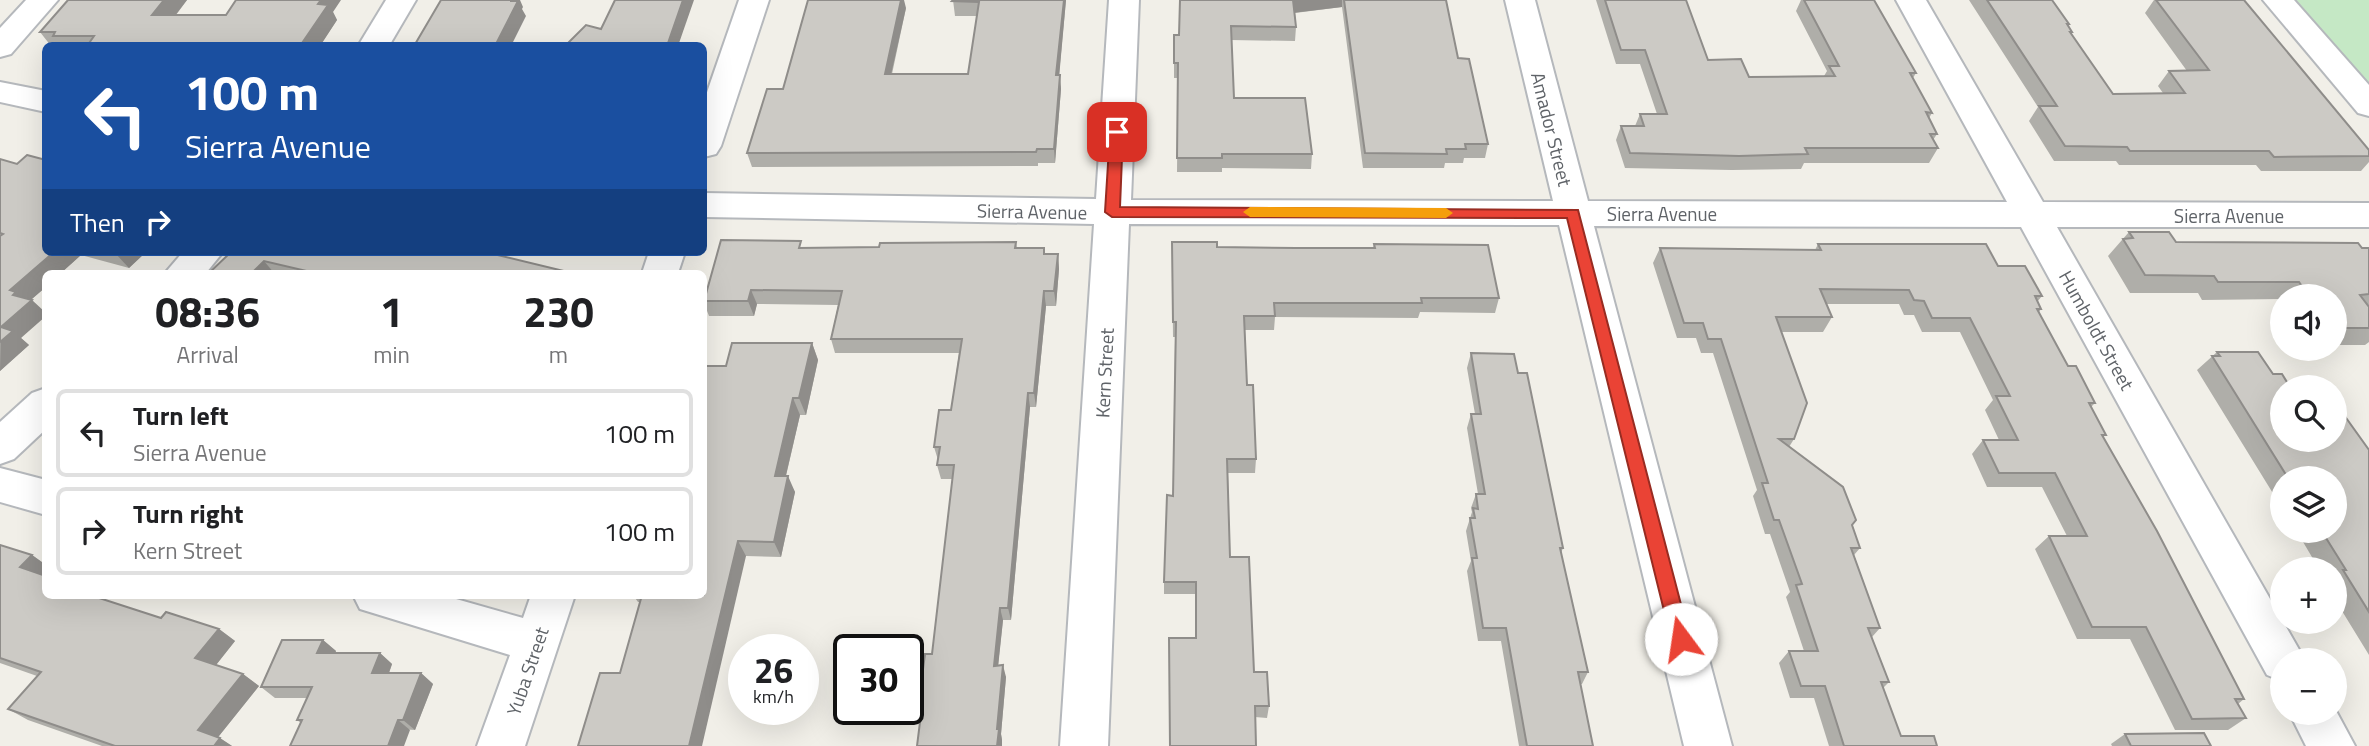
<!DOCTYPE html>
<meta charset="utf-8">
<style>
:root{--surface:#fff;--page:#f6f6f6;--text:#202124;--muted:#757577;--line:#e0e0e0}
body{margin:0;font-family:"Titillium Web",sans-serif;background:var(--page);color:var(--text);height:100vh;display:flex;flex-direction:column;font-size:26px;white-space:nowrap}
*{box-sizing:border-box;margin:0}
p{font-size:23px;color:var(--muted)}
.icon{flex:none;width:38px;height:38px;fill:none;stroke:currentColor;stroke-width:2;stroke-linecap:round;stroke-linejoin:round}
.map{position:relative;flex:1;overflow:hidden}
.panel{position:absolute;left:42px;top:270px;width:665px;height:329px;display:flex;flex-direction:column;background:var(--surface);border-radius:10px;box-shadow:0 7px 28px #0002}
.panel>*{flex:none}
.guide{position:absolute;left:42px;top:42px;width:665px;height:214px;border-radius:10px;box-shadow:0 7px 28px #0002;background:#1a4fa0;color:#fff;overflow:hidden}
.buttons{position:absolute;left:2270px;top:284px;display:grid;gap:14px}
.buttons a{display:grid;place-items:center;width:77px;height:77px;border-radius:50%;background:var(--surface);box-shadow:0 7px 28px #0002;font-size:35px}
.speed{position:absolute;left:728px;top:634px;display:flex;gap:14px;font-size:35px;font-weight:700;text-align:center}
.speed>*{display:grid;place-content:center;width:91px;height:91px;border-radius:50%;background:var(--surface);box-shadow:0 7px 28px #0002;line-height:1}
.speed small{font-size:18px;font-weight:400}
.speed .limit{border:4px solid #111;border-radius:10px;background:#fff;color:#111}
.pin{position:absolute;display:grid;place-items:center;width:60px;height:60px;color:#fff;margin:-30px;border-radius:14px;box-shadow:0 4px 10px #0006}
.me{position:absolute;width:77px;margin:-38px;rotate:346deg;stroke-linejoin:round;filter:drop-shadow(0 0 5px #0008)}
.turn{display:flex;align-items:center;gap:24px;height:147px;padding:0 28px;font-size:32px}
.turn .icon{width:91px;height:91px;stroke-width:2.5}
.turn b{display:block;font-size:49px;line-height:60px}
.then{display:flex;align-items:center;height:66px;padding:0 28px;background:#0003;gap:14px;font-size:26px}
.eta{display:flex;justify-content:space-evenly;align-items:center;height:119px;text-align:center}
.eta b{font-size:42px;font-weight:700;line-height:49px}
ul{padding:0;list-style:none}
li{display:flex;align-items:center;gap:21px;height:88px;margin:0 14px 10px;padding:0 14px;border:4px solid var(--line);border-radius:10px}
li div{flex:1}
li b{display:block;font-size:26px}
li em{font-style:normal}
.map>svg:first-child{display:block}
</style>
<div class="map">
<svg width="2369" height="746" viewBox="0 0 2369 746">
<rect width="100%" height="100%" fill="#f1efe8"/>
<path fill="#c5e8c5" d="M2296 0H2369V84Z"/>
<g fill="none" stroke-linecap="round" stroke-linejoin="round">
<defs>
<g id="street">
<path d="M26 0H58L11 54 0 57V28Z"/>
<path d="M386 0H416L389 46H358Z"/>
<path d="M739 0H769L721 146 716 154 704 157V101Z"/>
<path d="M1109 0H1139L1131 200 1553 201 1505 0H1535L1588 201 2007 202 1896 0H1926L2043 202 2369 203V227H2057L2305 660H2282V681L2267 675 2021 227 1594 226 1732 746H1684L1559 225 1129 224 1108 746H1060L1094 224 704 217V193L1096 199Z"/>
<path d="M2263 0H2294L2369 85V116L2358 113Z"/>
<path d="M0 82 46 91V112L0 102Z"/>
<path d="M183 252H223L206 273H165Z"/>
<path d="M649 252H685L678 273H642Z"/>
<path d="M46 388V429L14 459 0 464V422L32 393Z"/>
<path d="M0 468 46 480V515L0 502Z"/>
<path d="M353 595H442L523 618 531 595H575L525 746H477L510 655 360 609Z"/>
<path d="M2334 707 2355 746H2306L2289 712H2334Z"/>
</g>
</defs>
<use href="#street" stroke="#b5b8bc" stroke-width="4"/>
<use href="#street" fill="#fff" fill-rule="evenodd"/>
</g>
<g fill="#afaea9">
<path d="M68 0H187L176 15 333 12 337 20 320 46H51L40 32Z"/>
<path d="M953 0H1066L1059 75 1061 89 1055 163H1038V166L752 167 747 153 783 89 906 8 892 74H968L977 16H955Z"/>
<path d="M1180 0H1446L1458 58 1488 144 1485 158H1464L1463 163H1445L1444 168H1363L1342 7 1295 13 1296 27 1295 41 1231 40 1234 98 1312 154 1311 169 1222 168V172H1177L1178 78H1174V35H1179Z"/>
<path d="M1596 0H1686L1708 60 1749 77 1824 76 1827 71 1796 11 1801 0H1874L1916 73 1913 78 1932 113 1929 118 1937 134 1933 140 1938 148 1929 163H1804L1801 169 1732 170 1625 168 1616 140 1621 126H1635L1640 114H1657L1640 64H1616Z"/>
<path d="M1969 0H2052L2069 24 2068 26 2072 32 2071 33 2113 94 2163 93 2158 86 2169 71H2187L2145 13 2154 0H2244L2369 150V162L2361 171H2261L2256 165H2119L2116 161H2054L2029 121 2038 107Z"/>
<path d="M0 159 46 252H146L129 268 81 255 31 300 21 338 29 345 0 371Z"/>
<path d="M2129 232 2176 242 2369 248V342L2365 345H2334V296H2282V301L2281 299 2202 300 2198 293H2130L2108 256Z"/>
<path d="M1016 242 1017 248H1044L1045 254H1058L1059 269 1056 306H1046L1036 407H1030L1011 620H1003L998 665 1006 677 1001 734 1002 740 920 722 917 714 932 654 953 479H941L937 465 938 460 934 447 951 410 959 353H835L831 339 838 305 757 304 754 316H709L704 303V299L803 248 879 247Z"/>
<path d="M1172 242 1217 247 1296 248H1373L1374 244 1499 298 1495 313 1420 312 1418 318 1275 317 1274 330H1245L1247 385 1256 459 1255 473H1228L1230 557 1254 672 1269 706 1267 718 1255 717 1196 638V594H1164V582L1173 496 1175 337H1173Z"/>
<path d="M1818 244 1998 266 2042 296 2037 302 2041 309 2039 312 2068 366 2095 403 2091 407 2106 435 2103 437 2244 699 2238 704 2246 718 2228 730H2175L2130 639H2077L2035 549 2049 536H2067L2042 487H1987L1972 454 1983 440H1999L1985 410 1993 400 1960 332H1922L1914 315H1904L1899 304H1826L1832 317 1823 332H1781L1794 439 1789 447 1852 525 1860 548 1854 555 1880 628 1872 637 1889 682 1883 688 1901 736 1937 746H1829L1814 698H1790L1779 663 1789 651H1804L1786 597 1790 592 1770 534H1765L1753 496 1757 490 1713 353H1701L1696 338H1677L1653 263 1660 248 1815 250Z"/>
<path d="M231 252 572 273H209Z"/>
<path d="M812 343 818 360 806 415H800L786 476 795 492 781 557 746 556 620 673 640 602H638L633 595H704L726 366Z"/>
<path d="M2217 352 2273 374 2290 387 2369 450V655L2334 598V569H2319L2296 530H2334V478H2282V508L2197 370Z"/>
<path d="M1471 353 1518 373 1563 548 1561 553 1588 672 1582 684H1580L1593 746H1519L1501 641H1478L1467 571 1471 561 1466 531 1472 512 1471 508 1476 494H1478L1467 428 1471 414H1475L1467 368Z"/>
<path d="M0 545 32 555 46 565V573L43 575 46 595 219 629 235 641 216 665 243 674 259 686 218 737 232 746H102L28 720 8 709 37 676 0 663Z"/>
<path d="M323 640 336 651 335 653H380L392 664 389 673H421L433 684 415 730 301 723 297 720 307 698H275L261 687Z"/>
<path d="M2125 734 2211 746H2112L2111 744Z"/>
</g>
<g fill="#8f8d8a">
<path d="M164 0H187L164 30 152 15Z"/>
<path d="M321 0H341L333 12 337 20 320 46H300Z"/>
<path d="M510 0H520L523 7 522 9 526 16 511 46H495Z"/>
<path d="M683 0H694L678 46H667Z"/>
<path d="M901 0H904L906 8 888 88 885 74Z"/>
<path d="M1064 0H1066L1058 89 1056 75Z"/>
<path d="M1293 0H1342V7L1292 13Z"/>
<path d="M1060 75 1061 89 1055 163 1054 149Z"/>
<path d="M54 252H79L81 255 61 273H46V287L27 303 32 300 46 313V316L21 338 29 345 0 371 1 327 13 295 10 290Z"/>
<path d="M116 252H146L129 268 115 253Z"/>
<path d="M1058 254 1059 269 1056 306 1054 291Z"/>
<path d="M264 261 274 273H252Z"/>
<path d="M751 290 757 304 754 316 748 301Z"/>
<path d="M1044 291 1046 306 1036 407 1034 393Z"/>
<path d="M812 343 818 360 806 415 799 398Z"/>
<path d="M1028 393 1030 407 1011 620 1008 608Z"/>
<path d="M793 398 800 415 782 492 775 476Z"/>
<path d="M788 476 795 492 781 557 774 542Z"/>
<path d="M738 541 746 556 702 746H689Z"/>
<path d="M32 555 46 565V573L38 580 20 567Z"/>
<path d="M1000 608 1003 620 997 677 994 666Z"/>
<path d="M219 629 235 641 212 670 195 658Z"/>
<path d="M323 640 336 651 330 665 317 653Z"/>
<path d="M380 653 392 664 385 684 372 673Z"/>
<path d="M1003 665 1006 677 1001 734 1002 740V746H997V729Z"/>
<path d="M421 673 433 684 415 730 403 720Z"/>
<path d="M243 674 259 686 215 741 198 730Z"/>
<path d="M398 720 410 730 404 746H388Z"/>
<path d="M220 738 232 746H214Z"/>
</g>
<g fill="#cccac5" stroke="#8f8d8a" stroke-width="2">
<path d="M68 0H164L152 15H226L236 0H321L318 4 328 5 300 46H87L94 36H53L55 32H40Z"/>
<path d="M441 0H511V1H518L495 46H414Z"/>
<path d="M615 0H683L667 46H565L586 25 601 29Z"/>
<path d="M808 0H901L885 74H968L979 2 952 1 953 0H1064L1056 75H1060L1054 149H1037L1036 152 747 153 767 89H783Z"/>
<path d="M1180 0H1293L1296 27 1231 26 1234 98H1305L1312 154H1222V158H1177L1178 63H1174V35H1179Z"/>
<path d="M1344 0H1446L1458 58 1469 59 1488 144H1465L1466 149H1446L1447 154 1365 153Z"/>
<path d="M1605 0H1686L1708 60 1741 59 1749 77 1835 76 1829 66H1839L1804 0H1874L1916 73H1910L1932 113 1926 112 1937 134H1930L1938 148H1805L1808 154 1739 156 1630 153 1621 126H1644L1640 114H1667L1645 50H1621Z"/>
<path d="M1987 0H2052L2069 24H2067L2072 32H2070L2113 94 2185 93 2169 71 2209 70 2156 0H2244L2369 150V156L2274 157 2269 151H2130L2127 147 2065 146 2039 106H2057Z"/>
<path d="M27 155 46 160V252H54L10 290 16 292 13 295 32 300 1 327 13 331 0 342V236L3 234 0 233V159L17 164Z"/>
<path d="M2129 232H2169L2176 242 2358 243 2362 248H2369V294L2360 295 2369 307V328H2334V296H2309L2299 282H2218L2214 276 2145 275 2123 239 2133 238Z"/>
<path d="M721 240 801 241 799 248 879 247 880 243 1016 242 1015 248H1044V254H1058L1054 291H1044L1034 393H1028L1008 608H1000L994 666 1003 665 997 729H999L997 746H917L921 714H917L925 654H932L954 465H937L940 447H934L939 410H951L962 339H831L842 291 751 290 748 301H704Z"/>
<path d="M1172 242H1217V247L1296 248H1375L1374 244 1488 245 1499 298H1421L1422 303H1274L1275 316H1244L1247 385H1253L1256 459H1227L1230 557H1249L1254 672H1267L1269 706H1255L1256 746H1170L1169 638H1196V582H1164L1167 495 1173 496 1176 322H1173Z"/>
<path d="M1818 244H1986L1998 266H2025L2042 296H2035L2041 309H2037L2068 366H2076L2095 403H2089L2106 435H2102L2157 531 2244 699H2235L2246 718 2192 719 2146 627H2092L2049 536H2087L2055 473H1999L1983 440H2018L1996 396H2010L1970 318H1932L1924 301 1914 300 1909 290 1820 289 1832 317H1776L1807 403 1794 439H1779L1843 487 1856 520 1852 525 1860 548H1851L1880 628H1868L1889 682H1881L1901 736H1934L1937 746H1844L1825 686H1801L1789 651H1818L1796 585 1802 584 1779 520H1774L1762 483H1768L1721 339H1708L1703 323H1684L1660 248 1821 250Z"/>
<path d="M231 252H485L572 273H315L264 261 252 273H209Z"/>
<path d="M732 343H812L799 398H793L775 476H788L774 542 738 541 689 746H578L600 673H620L642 595H704V366H726Z"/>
<path d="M2217 352H2258L2273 374H2282L2290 387H2324H2282V439H2334V401L2369 450V612L2343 570H2346L2321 530H2334V478H2288L2212 356H2220Z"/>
<path d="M1471 353 1514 354 1518 373H1527L1563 548H1560L1588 672H1578L1593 746H1527L1506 628H1483L1472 558H1477L1470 518H1475L1473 508 1478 509 1476 494H1485L1471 414H1481Z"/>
<path d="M0 545 32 555 20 567 46 576V595H90L161 618 166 612 219 629 195 658 243 674 198 730 220 738 214 746H115L8 709 41 672 0 658Z"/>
<path d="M282 640H323L317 653H380L372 673H421L403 720H398L388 746H290L302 720H297L312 687H261Z"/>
<path d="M2204 733 2211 746H2131L2125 734Z"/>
</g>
<path fill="#ea4335" stroke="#982c22" stroke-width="2" d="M1117 128 1123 132 1120 207 1578 210 1690 639 1687 645 1681 648 1674 645 1671 639 1567 218 1112 217 1105 212 1110 132Z"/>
<path fill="#f59e0b" d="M1250 207 1446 208 1453 213 1446 218 1250 217 1243 212Z"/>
<g text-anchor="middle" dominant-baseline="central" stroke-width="5" stroke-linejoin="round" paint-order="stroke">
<g font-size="19" fill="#5f6368" stroke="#fff">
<text transform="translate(1552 129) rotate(76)">Amador Street</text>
<text transform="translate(1032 211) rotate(1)">Sierra Avenue</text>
<text x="1662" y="213">Sierra Avenue</text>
<text x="2229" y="215">Sierra Avenue</text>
<text transform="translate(2097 330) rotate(61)">Humboldt Street</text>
<text transform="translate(1104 373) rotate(-87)">Kern Street</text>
<text transform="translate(527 671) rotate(-71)">Yuba Street</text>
</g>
</g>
</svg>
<div class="buttons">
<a><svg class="icon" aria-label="sound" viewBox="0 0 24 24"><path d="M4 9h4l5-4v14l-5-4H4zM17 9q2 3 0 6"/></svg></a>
<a><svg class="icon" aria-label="search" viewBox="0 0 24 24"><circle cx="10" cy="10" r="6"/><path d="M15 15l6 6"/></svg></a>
<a><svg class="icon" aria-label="layers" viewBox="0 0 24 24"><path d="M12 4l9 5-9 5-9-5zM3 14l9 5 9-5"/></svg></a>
<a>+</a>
<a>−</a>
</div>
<div class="speed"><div>26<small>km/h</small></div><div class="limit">30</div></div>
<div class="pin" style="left:1117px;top:132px;background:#d93025"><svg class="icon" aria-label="arrive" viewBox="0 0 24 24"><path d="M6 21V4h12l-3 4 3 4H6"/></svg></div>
<svg class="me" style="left:1681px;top:639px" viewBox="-20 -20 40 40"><circle r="19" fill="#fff"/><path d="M0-13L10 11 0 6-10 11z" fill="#ea4335"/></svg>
<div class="guide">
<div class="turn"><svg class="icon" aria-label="left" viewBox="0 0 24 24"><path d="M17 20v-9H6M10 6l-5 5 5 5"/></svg><div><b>100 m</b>Sierra Avenue</div></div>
<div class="then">Then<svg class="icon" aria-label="right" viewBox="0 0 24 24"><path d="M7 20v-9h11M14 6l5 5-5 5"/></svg></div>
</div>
<section class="panel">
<div class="eta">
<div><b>08:36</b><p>Arrival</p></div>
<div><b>1</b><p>min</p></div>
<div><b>230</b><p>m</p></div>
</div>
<ul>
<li><svg class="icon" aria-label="left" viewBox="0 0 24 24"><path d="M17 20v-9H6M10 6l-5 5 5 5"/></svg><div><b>Turn left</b><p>Sierra Avenue</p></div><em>100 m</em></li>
<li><svg class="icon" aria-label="right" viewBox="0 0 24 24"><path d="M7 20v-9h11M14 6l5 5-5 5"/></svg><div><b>Turn right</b><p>Kern Street</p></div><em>100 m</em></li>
</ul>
</section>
</div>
